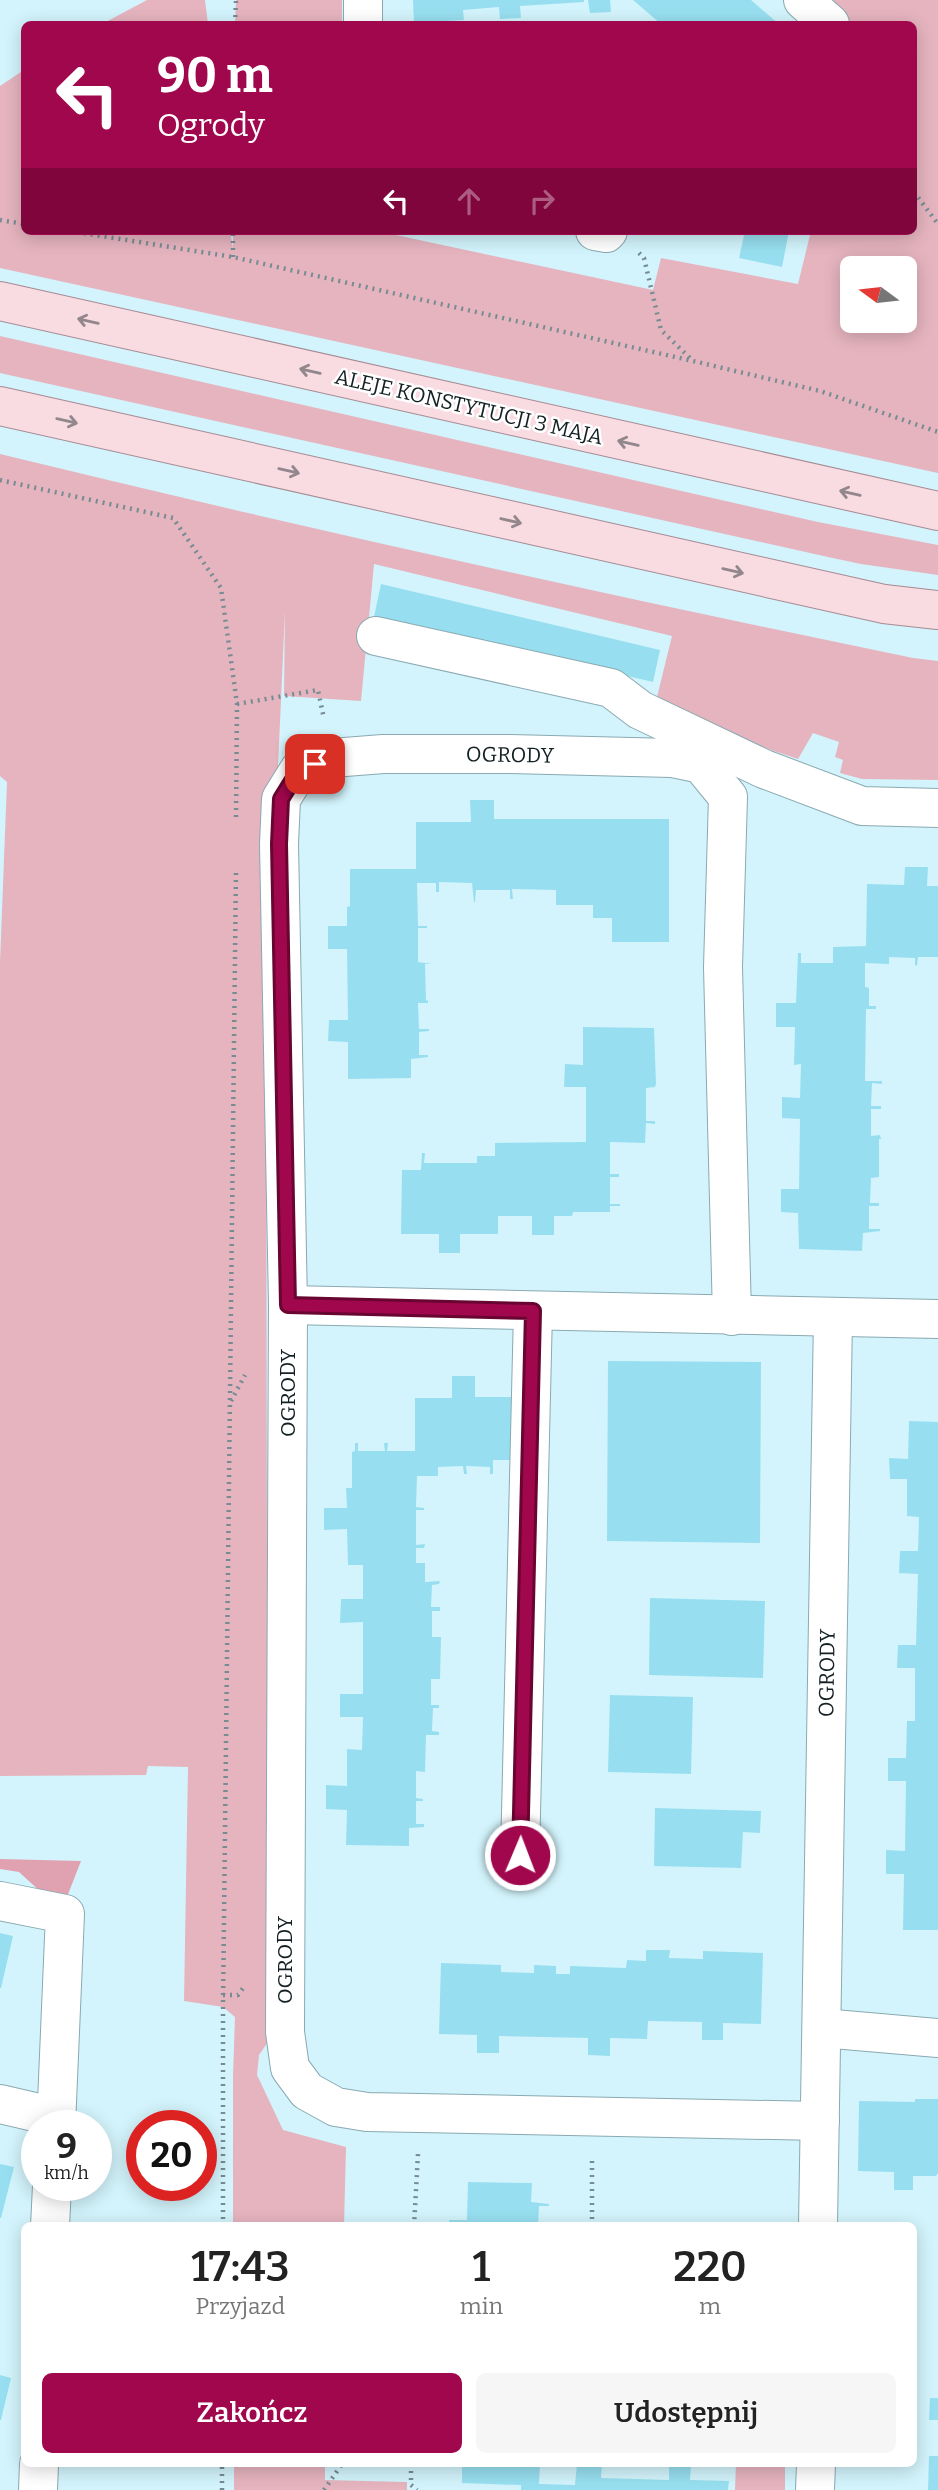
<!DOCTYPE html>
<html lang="pl">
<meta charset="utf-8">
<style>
:root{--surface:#fff;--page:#f6f6f6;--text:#222;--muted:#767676;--accent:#a0074c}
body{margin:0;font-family:Bitter,serif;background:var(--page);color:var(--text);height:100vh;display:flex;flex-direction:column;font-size:26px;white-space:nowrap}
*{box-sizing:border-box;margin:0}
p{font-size:23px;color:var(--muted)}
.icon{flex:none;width:38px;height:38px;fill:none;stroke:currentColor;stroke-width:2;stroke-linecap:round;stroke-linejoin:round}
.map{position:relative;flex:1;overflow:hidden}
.panel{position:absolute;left:21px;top:2222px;width:896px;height:245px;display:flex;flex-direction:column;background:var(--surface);border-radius:10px;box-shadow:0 4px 18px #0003}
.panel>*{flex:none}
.banner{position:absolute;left:21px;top:21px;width:896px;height:214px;border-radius:10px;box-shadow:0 4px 18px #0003;background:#a0074c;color:#fff;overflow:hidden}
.needle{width:46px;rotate:285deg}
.tools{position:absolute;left:840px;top:256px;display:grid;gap:14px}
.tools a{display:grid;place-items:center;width:77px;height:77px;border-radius:10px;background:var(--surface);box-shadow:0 4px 18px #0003;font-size:35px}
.speed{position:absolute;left:21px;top:2110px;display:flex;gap:14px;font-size:35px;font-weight:700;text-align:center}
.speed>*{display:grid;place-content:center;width:91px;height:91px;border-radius:50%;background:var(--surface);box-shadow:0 4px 18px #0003;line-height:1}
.speed small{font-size:18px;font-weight:400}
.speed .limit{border:10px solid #d22;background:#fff;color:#111}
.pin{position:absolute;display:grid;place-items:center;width:60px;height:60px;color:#fff;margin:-30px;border-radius:14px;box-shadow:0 4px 10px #0006}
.me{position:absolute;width:77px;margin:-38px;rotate:1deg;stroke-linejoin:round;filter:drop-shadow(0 0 5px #0008)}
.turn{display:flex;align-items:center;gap:24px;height:147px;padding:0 21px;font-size:32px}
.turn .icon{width:91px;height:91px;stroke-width:2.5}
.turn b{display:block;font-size:49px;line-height:60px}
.lanes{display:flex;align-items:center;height:66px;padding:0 21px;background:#0003;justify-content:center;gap:35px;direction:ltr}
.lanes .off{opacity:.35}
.eta{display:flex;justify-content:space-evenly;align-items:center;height:119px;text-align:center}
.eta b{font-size:42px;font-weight:600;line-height:49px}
.action{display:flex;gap:14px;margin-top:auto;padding:14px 21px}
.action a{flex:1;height:80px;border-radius:10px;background:var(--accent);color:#fff;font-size:28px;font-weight:600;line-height:80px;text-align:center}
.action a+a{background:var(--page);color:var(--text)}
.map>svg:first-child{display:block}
</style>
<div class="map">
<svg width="938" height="2490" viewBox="0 0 938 2490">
<rect width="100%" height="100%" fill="#d3f4fc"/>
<g fill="#e5b4bf" fill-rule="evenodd">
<path d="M147 0H205L208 24H102Z"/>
<path d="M236 0H342V24H235Z"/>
<path d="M803 0H938V473L0 268V86L24 70V231H230L233 248V231H377L653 290 661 258 798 284 811 231H914V24H830ZM852 268H905V320H852Z"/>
<path d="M0 336 818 522 938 545V575L861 564 828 557 0 373Z"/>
<path d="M0 454C303 528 607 595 913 658L938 661V780L862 779 840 773 843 760 835 757 839 742 813 733 798 759 664 714 656 701 672 636 374 564 361 701 284 696 285 610 266 1036 268 2042 259 2055 257 2075 283 2130 346 2147 344 2226H233V2077L235 2017 223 2007 184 2001 188 1767 148 1766 146 1775 0 1776V962L7 782 0 776Z"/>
<path d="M234 2464H325V2480L407 2482V2490H234Z"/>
<path d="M736 2464H785V2490H735Z"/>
</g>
<path fill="#e0a2b0" d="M0 1859 81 1861 65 1902V1914L19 1872 0 1869Z"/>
<g fill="#97dff0">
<path d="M413 0H584V2L520 6 521 18 500 19 499 7 463 10 464 20 414 23Z"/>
<path d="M588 0H610L611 12 590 13Z"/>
<path d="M633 0H751L779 24H661Z"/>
<path d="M745 231H789L782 267 739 258Z"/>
<path d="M381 584 660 650 653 682 374 617Z"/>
<path d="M470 800H494V819H669V942H612V918H593V905H556V890L512 889 513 899H510V890H476L475 902H474L472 883 439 882V892H436V883H417L418 926H427V928H418V962L432 964H425L426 1001 428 1000V1003H418L419 1029H429V1031L419 1032V1055H428V1057L411 1059V1078L348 1079V1042L328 1041 329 1020H348L347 949H328V926H347V907L350 906V869H416V822H471Z"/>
<path d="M905 867H928L927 886H938V957H918L917 966 915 965V958L889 957V964L865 963V987L869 988V1006H876V1009H866L865 1081H882V1084L872 1083 871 1106H881V1109H871V1136L880 1135 881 1139H879V1177L871 1178 870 1203H879V1206H869V1229H880V1231L863 1233 862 1251 799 1249 798 1213 781 1212V1189H799L800 1119 782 1118V1097L800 1098 801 1064 794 1065 795 1027H776V1003H796L798 953H801V963H833V947L866 946 867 884 904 885Z"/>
<path d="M583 1027 654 1028 656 1084 655 1087 646 1088V1121H655V1124L646 1123 645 1143 610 1142V1174H619V1177H610V1204H620V1206H610V1212H573L572 1216H554V1235H532V1216H498V1234H460V1253H439V1234H401L402 1170H421L422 1153H425L424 1163H477V1156H495V1143L586 1142V1087H564L565 1064 583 1065Z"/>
<path d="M608 1361 761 1362 760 1543 607 1541Z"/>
<path d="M452 1376H475V1397H512V1460H493V1474H490V1467L466 1466 467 1474H464L463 1466 438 1467V1476H417L416 1507 424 1508V1510H416V1545L425 1544 424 1548H416V1563H425V1582L440 1581 439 1584 432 1585 431 1607H440V1611H432V1637H441L440 1679H431V1705H439V1708H433L432 1731 439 1732V1735H426L425 1772 416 1771V1798L423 1799V1801H416V1824H424V1827L409 1828V1846L346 1845 347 1810 326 1809V1785L347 1786V1749L362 1750 363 1717H340V1694H363V1622L340 1623 341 1599H363V1565H348L347 1529 324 1530V1508H347L346 1488H352V1452L355 1451V1443H358V1451H385L384 1443H388L387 1451H415V1398H452Z"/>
<path d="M909 1421 938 1422V1930H903L904 1874H886V1850L905 1851 906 1781H888V1758H906L907 1721H915V1668H897L898 1645H916L918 1574 899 1573 900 1551H918L919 1517 907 1516V1479H890L889 1458 908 1459Z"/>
<path d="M650 1598 765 1601 763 1678 649 1675Z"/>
<path d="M610 1695 693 1697 691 1774 608 1772Z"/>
<path d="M655 1808 761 1811 760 1833 743 1832 741 1868 654 1866Z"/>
<path d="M0 1933 13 1936 1 1988H0Z"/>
<path d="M646 1950H670L669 1958 703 1959V1951L763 1953 761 2024 723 2023V2040H702V2022L648 2021 647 2039 610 2038V2056L588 2055V2038L499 2036V2053H477V2035L439 2034 441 1963 501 1965V1972L534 1973V1965L556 1966V1974H570V1966L626 1968 627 1960 646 1961Z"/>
<path d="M915 2099H938V2173L936 2176H913V2190H894V2172L858 2171 859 2101 915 2102Z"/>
<path d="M0 2164 14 2167 1 2218H0Z"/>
<path d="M468 2182 532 2183 531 2202 549 2204V2206H539L538 2226H449V2220H467Z"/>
<path d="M0 2375 11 2378 1 2420H0Z"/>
<path d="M930 2398H938V2420H929Z"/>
<path d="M929 2456H938V2490H928Z"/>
<path d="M462 2464H540L539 2484 575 2485 577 2464H602L601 2478 669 2480V2464H691L690 2480 729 2481 728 2490H521V2485L462 2483Z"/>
</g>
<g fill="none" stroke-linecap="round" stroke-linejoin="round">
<defs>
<g id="minor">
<path d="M803 0 830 24"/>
<path d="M363 24V0"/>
<path d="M595 231 606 233 608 231"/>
<path d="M376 636 611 688 640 710 764 769 862 806 938 808"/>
<path d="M288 1305 938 1319"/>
<path d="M732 1316 723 967 728 797 701 764 672 758 510 754H383L332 758 299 770 281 799 279 844 288 1305 285 2032 290 2068 307 2091 336 2107 367 2112 820 2121"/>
<path d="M520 1855 533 1311"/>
<path d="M0 1901 65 1914 56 2126"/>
<path d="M822 2028 938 2038"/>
<path d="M0 2104 56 2117"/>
<path d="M50 2226 52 2186"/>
<path d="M818 2226 833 1317"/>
<path d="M38 2490 39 2464"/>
<path d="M815 2490 816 2464"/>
</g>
<g id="major">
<path d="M0 301 938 511"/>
<path d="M0 406 884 604 938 610"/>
</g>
</defs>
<use href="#minor" stroke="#8aa9b1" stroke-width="40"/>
<use href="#major" stroke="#a68a92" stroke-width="40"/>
<g stroke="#768c92" stroke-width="4.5" stroke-dasharray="2 5" stroke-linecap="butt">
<path d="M235 24 236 0"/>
<path d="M914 192 938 224"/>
<path d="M0 220 24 224"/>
<path d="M70 231 233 257 693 361 820 391 938 432"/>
<path d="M639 253 644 258 661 330 692 360"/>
<path d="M233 257V231"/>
<path d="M0 480 173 518 221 588 237 704 236 822"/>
<path d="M237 704 318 690 324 719"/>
<path d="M231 1401 245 1375"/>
<path d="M223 1995H238L243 1988"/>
<path d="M223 2226V2007L236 869"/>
<path d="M414 2226 418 2154"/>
<path d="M592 2226V2156"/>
<path d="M411 2464V2485L417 2490"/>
<path d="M222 2490V2464"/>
<path d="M324 2490 342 2464"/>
</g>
<use href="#minor" stroke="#fff" stroke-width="38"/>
<use href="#major" stroke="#f9dbe2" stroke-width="38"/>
</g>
<defs><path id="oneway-shaft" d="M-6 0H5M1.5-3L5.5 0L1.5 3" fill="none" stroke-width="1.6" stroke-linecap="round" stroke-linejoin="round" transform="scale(1.75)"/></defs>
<g stroke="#92878c">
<use href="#oneway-shaft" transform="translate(88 321) rotate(-167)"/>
<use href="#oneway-shaft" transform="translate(310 371) rotate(-167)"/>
<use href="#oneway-shaft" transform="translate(67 421) rotate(13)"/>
<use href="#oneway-shaft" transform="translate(628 443) rotate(-167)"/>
<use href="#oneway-shaft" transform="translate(289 471) rotate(13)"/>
<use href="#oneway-shaft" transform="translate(850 493) rotate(-167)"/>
<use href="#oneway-shaft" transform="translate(511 521) rotate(13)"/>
<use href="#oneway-shaft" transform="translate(733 571) rotate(13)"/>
</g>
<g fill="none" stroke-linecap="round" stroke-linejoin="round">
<defs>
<path id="route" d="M315 764 299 770 281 799 279 844 288 1305 533 1311 520 1855"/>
</defs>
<use href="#route" stroke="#680531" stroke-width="18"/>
<use href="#route" stroke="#a0074c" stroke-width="12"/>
</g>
<g text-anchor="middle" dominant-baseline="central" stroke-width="5" stroke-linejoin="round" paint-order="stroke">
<g font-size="21" fill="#142023" stroke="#fff">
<text transform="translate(469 407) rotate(13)">ALEJE KONSTYTUCJI 3 MAJA</text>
<text transform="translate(510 755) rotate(1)">OGRODY</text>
<text transform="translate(288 1393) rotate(-90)">OGRODY</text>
<text transform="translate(827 1673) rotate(-89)">OGRODY</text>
<text transform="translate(285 1960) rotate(-90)">OGRODY</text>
</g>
</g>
</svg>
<div class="tools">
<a><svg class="needle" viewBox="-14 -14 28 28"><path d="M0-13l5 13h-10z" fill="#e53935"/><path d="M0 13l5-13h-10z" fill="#767676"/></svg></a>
</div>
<div class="speed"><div>9<small>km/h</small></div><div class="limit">20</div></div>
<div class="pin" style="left:315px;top:764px;background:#d93025"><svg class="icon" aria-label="arrive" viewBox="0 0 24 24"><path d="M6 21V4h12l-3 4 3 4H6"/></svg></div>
<svg class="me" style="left:520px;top:1855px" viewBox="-20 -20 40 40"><circle r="17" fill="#a0074c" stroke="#fff" stroke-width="3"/><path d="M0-11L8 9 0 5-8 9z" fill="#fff"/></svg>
<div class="banner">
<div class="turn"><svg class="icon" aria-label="left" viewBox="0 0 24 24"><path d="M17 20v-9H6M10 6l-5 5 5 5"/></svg><div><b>90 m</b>Ogrody</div></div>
<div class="lanes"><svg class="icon" aria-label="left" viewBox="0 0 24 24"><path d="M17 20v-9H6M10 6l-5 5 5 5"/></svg><svg class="icon off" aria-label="ahead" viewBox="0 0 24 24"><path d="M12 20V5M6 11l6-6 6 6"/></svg><svg class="icon off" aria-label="right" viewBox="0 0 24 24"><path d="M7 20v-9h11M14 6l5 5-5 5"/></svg></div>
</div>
<section class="panel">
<div class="eta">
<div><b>17:43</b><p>Przyjazd</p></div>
<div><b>1</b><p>min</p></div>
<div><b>220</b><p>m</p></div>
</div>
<div class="action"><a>Zakończ</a><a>Udostępnij</a></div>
</section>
</div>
